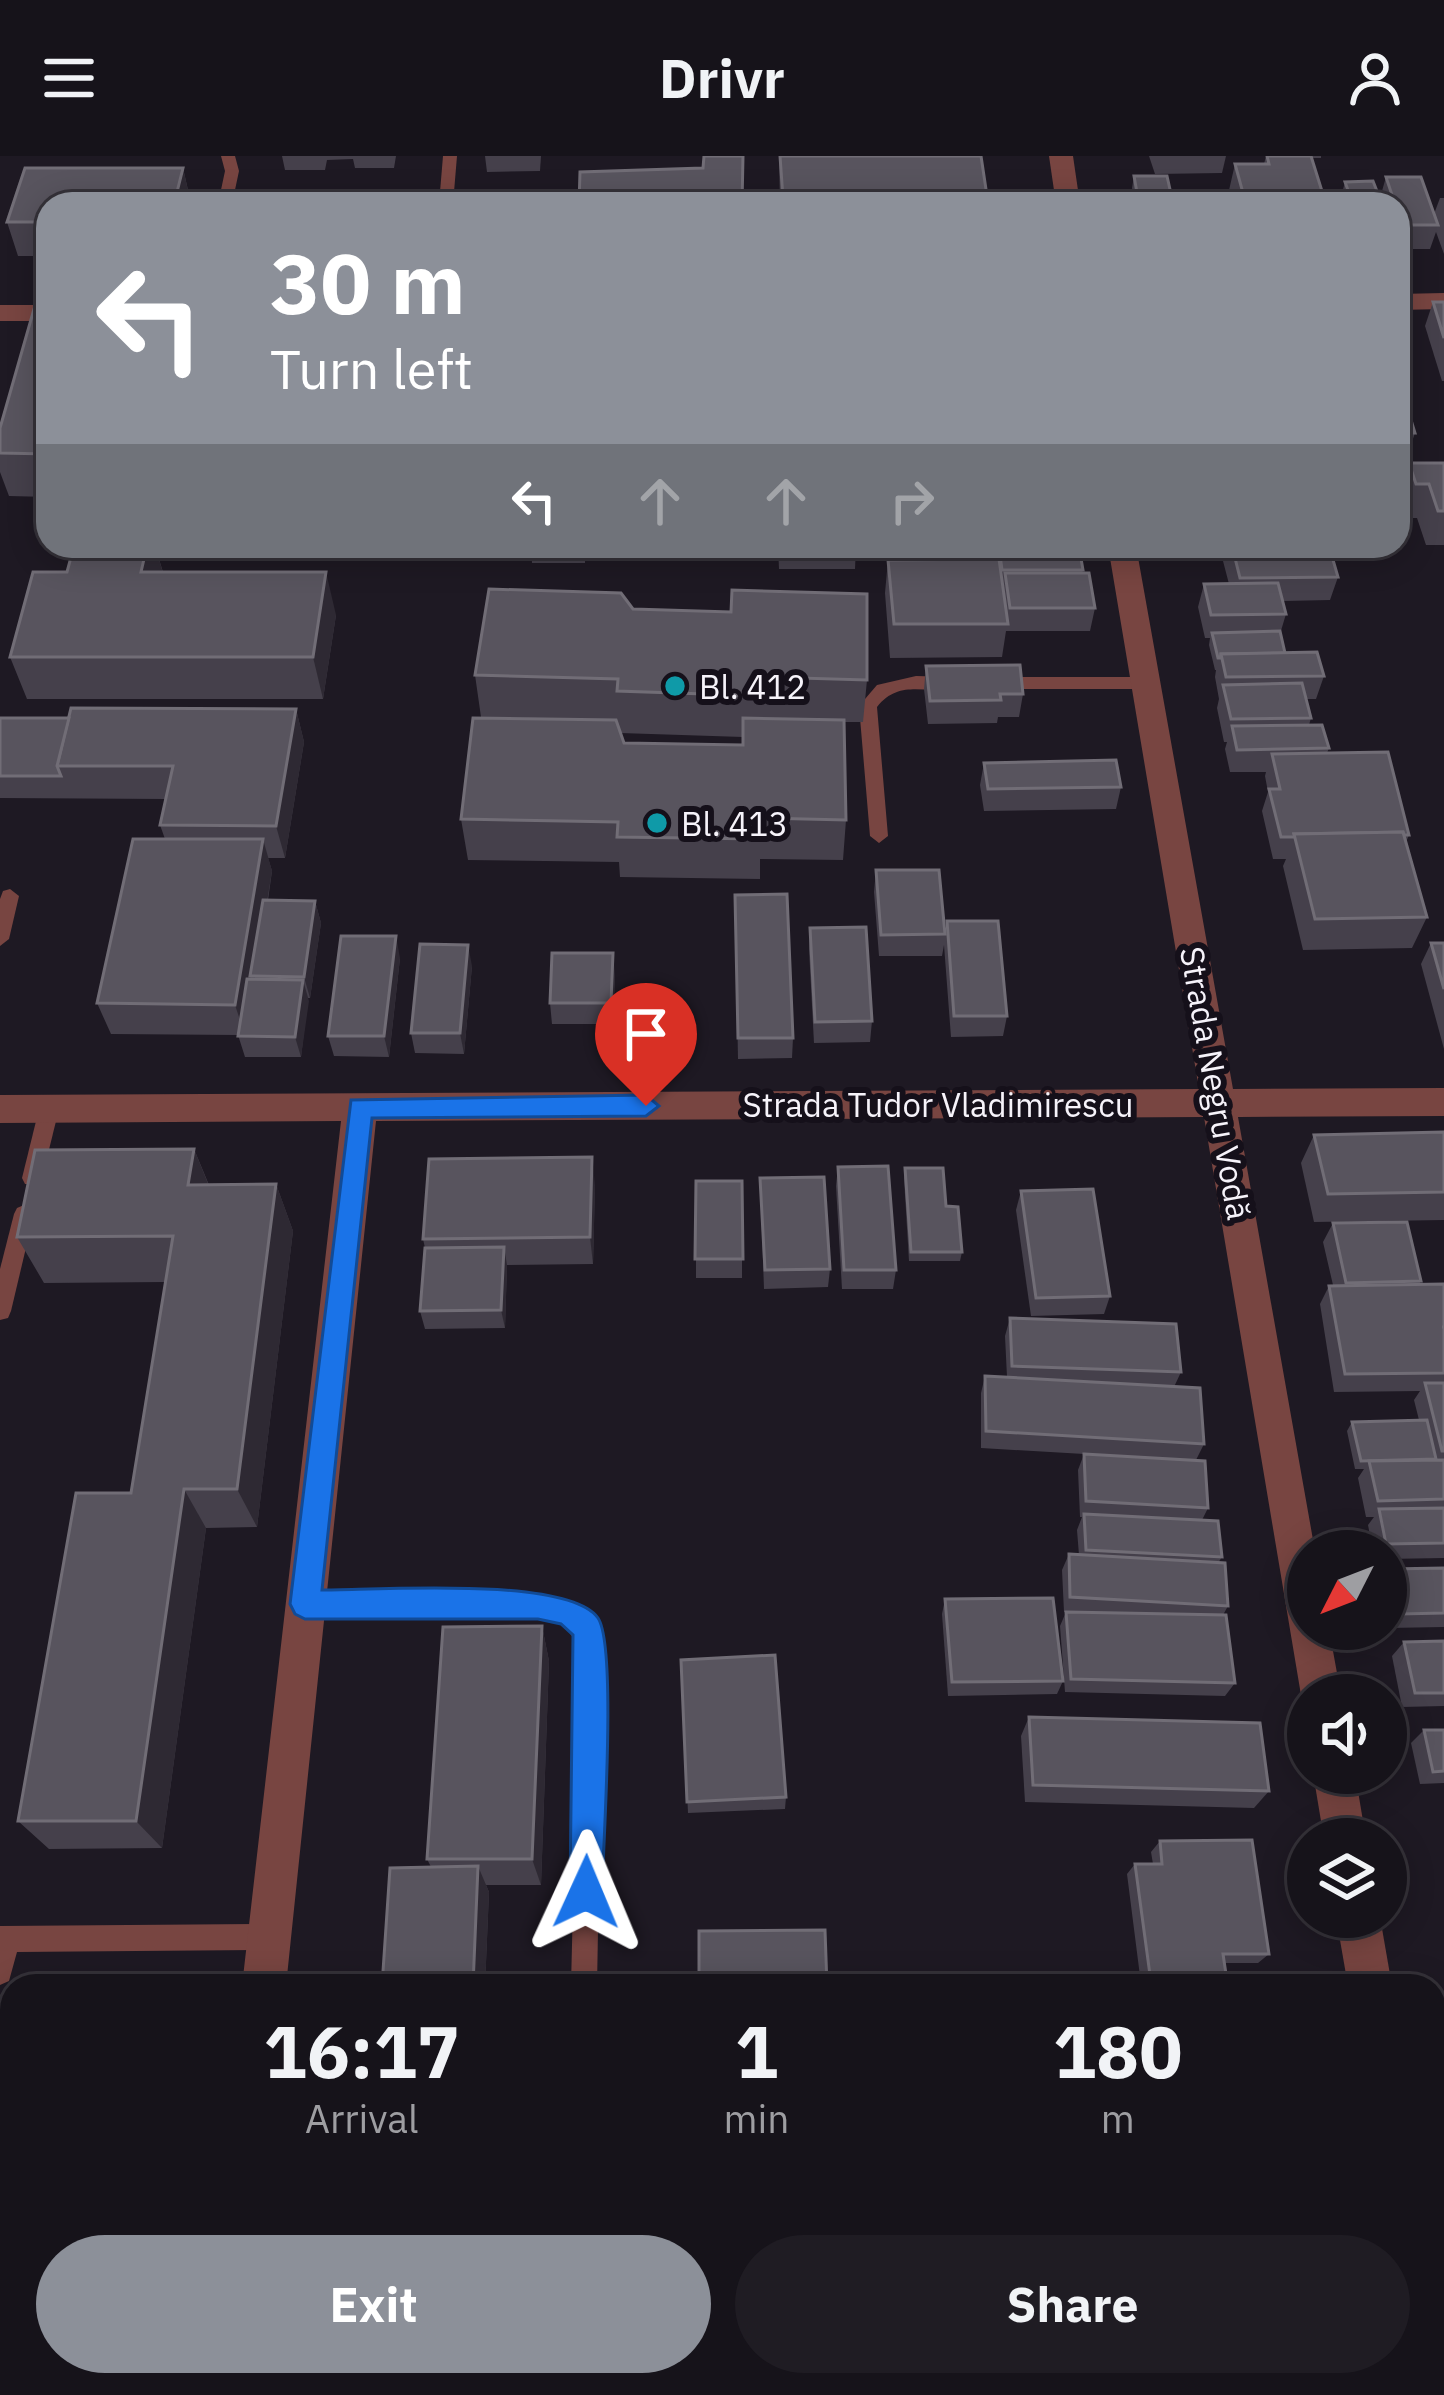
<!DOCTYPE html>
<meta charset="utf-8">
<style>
:root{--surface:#16131a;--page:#1f1c23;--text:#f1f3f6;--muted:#9e9ea2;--line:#353239;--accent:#8c9099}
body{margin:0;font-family:"IBM Plex Sans",sans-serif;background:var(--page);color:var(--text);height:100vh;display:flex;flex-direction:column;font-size:45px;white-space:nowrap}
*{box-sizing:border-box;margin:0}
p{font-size:39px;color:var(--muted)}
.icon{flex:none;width:66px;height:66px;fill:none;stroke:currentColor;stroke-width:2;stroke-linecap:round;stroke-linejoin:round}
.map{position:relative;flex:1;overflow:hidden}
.drawer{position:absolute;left:0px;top:1818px;width:1446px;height:423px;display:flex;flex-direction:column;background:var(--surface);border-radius:36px 36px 0 0;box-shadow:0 6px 30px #0003,0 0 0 3px var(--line)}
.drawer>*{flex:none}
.banner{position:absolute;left:36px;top:36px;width:1374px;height:366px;border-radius:36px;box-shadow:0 6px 30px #0003,0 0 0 3px var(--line);background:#8c9099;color:#fff;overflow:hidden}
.needle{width:78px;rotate:228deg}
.fabs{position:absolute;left:1287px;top:1374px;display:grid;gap:24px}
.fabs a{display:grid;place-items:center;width:120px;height:120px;border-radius:50%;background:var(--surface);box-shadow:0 6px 30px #0003,0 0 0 3px var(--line);font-size:60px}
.pin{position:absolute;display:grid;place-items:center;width:102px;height:102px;color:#fff;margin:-123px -51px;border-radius:50% 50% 50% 0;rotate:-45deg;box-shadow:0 0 12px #0007}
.pin .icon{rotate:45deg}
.me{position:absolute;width:132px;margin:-66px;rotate:1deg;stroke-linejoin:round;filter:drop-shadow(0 0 9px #0008)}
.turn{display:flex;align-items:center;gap:42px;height:252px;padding:0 36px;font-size:54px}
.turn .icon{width:156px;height:156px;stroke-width:2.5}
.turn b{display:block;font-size:84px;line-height:102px}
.lanes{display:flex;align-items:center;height:114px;padding:0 36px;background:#0003;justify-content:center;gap:60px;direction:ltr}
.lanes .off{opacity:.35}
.eta{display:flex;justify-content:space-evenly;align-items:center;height:204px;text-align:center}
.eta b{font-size:72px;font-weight:700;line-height:84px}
.button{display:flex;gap:24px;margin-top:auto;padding:24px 36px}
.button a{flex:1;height:138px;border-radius:72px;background:var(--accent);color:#fff;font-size:48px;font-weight:700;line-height:138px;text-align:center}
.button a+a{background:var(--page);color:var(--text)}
header{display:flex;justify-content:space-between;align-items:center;height:156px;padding:0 36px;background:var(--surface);font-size:54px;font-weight:700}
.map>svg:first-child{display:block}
</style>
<header><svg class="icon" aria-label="menu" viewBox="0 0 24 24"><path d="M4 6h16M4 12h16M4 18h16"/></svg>Drivr<svg class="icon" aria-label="person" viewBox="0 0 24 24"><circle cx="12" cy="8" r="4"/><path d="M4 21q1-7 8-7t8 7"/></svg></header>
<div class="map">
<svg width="1444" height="2239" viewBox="0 0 1444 2239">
<rect width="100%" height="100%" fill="#1e1923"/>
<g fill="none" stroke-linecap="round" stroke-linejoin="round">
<g fill="#784541" fill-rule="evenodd">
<path d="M221 0H235L239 15 232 48H218L225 15Z"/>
<path d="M443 0H457L453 48H439Z"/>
<path d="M916 520 951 521 960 527C935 545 903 518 877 551L888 680 879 687 870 680 859 550 877 529Z"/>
<path d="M995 521H1144L1153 527 1144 533H995L986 527Z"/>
<path d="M10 733 19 740 9 783 0 790V743L3 735Z"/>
<path d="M49 945 59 953 42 1022 39 1028H25L22 1022 39 953Z"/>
<path d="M24 1049 31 1052 34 1058 11 1155 8 1162 0 1164V1113L14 1058 17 1052Z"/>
<path d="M305 1437 538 1438 584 1456 593 1470 603 1500 597 1830H571L579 1500C574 1475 563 1466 538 1460L305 1459 297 1456 293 1448 297 1440Z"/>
<path d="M269 1768 278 1772 282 1781 278 1790 269 1794 17 1796 9 1825 0 1829V1770Z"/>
<path d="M590 2229H681L685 2239H594Z"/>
</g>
<g fill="#784541" fill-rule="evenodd">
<path d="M1049 0H1073L1080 48H1056Z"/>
<path d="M1444 137V153L1398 154V138Z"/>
<rect x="0" y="149" width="48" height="16"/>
<path d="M1108 390H1136L1233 933 1444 932V960L1238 961 1315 1395H1308V1473H1329L1341 1539H1308V1554L1301 1539 1204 961 376 965 286 1830H242L341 965 0 967V939L1199 933Z"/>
<path d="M1313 1617H1355L1366 1683H1324Z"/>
<path d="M1336 1761H1380L1392 1830H1348Z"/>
<path d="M1434 2181 1444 2185V2239H1416L1414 2229H1434Z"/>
<path d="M197 2229H245L244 2239H196Z"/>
</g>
</g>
<g fill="#45404b" fill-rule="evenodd">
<path d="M282 0H396L394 12H355L353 3 327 4 325 14H285Z"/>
<path d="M485 0H541L540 15 487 16Z"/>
<path d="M779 0 987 40 986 48H780Z"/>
<path d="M1149 0H1226L1222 17 1155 18Z"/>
<path d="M1266 0H1321V2H1312L1326 48H1228L1227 43 1235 8H1264Z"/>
<path d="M25 12H183L191 47 48 48V100H18L7 66Z"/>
<path d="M1134 20 1173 47 1177 48H1135L1132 32Z"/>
<path d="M1386 21 1434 58 1440 42H1444V98L1436 76 1430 93H1398V48H1339L1345 26 1380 42Z"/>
<path d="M1433 146H1444V225H1442L1425 170Z"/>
<path d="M48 153V341L9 340 0 316V272Z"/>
<path d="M1398 241 1415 277 1407 300H1398Z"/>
<path d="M1409 307H1444V389H1426L1417 362H1404L1398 339Z"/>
<path d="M74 390H155L163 416 336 459 323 543H27L10 501 67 416Z"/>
<path d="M531 390H585V407H532Z"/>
<path d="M778 390H856L855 413H779Z"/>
<path d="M994 390H1074L1095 452 1090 475H1006L1002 501 890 502 885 437 888 404 997 403 998 398H995Z"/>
<path d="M1227 390H1332L1330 393 1338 421 1330 444 1283 445 1286 458 1280 478 1285 497 1324 520 1316 543H1306L1311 562 1309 569 1329 592 1327 597 1409 679 1406 686 1427 761 1412 792 1303 794 1283 710 1286 703H1273L1262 655 1268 636 1265 620 1266 616H1230L1225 593 1227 586H1224L1217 552 1219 543 1215 521 1216 514H1215L1209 489 1210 482H1205L1198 451 1204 428H1229L1223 405Z"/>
<path d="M633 453 867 524 863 566H844L846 664 843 704 760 703V723L620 721 619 706 468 704 461 663 573 563 481 561 475 519ZM620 577 743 581V589L624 587Z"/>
<path d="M926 510 1023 538 1019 561H998L997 567 928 568 924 533Z"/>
<path d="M296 553 304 586 285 702H268L272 715 268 744 315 745 321 767 310 842H308L301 901H245L238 879 111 878 97 847 165 683 160 669 166 643 0 642V562H69Z"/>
<path d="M984 607 1121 631 1116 653 984 655 980 629Z"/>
<path d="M876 714 945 776 947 765 1007 860 1003 880 951 881 944 789 942 800H879L874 736Z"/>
<path d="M735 739 793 882 792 902 738 903Z"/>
<path d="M810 772 872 865 870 886 814 887 809 793Z"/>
<path d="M1431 787H1444V893L1421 808Z"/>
<path d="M400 802 389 901 334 900 328 880Z"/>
<path d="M472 810 464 898 415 897 411 877Z"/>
<path d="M615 818 613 868H552L550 847Z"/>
<path d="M1444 976V1064L1314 1066 1301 1007 1314 979Z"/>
<path d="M194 993 209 1029 276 1028 293 1075 257 1371 206 1372 162 1692 49 1693 18 1665 131 1337 165 1126 44 1127 17 1081Z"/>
<path d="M838 1011 896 1114 893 1133H842L836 1030Z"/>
<path d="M905 1012 946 1050 962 1096 960 1105H909L904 1022Z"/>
<path d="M760 1022 830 1113 828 1131 764 1133Z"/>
<rect x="696" y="1025" width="46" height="97"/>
<path d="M595 1029 593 1108 507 1109 505 1172 425 1173 420 1155 425 1092 423 1083Z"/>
<path d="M1021 1035 1110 1140 1104 1158 1031 1160 1016 1054Z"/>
<path d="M1333 1067 1421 1125 1419 1128H1444V1402L1386 1403V1395H1373L1368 1369 1374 1361H1366L1358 1322 1364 1313H1355L1347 1275 1352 1266 1419 1264 1414 1244 1420 1235 1334 1236 1320 1148 1329 1130 1333 1129 1323 1086Z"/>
<path d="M1010 1162 1181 1216 1174 1231 1204 1288 1196 1304 1208 1352 1202 1364 1222 1401 1218 1407 1228 1450 1223 1459 1235 1527 1225 1540 1065 1536 1060 1470 1066 1456H1073H1064L1062 1414 1069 1398 1079 1399 1077 1374 1082 1361H1080L1078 1314 1084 1298 981 1292V1237L985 1220 1007 1221 1005 1180Z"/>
<path d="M1444 1412V1471L1388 1472 1386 1418 1390 1413Z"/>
<path d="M945 1443 1063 1525 1057 1538 948 1540 942 1458Z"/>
<path d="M542 1470 549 1505 541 1729H486L489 1736 485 1830H382L431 1711 427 1703Z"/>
<path d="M1444 1485V1550L1402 1551 1392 1500 1404 1486Z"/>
<path d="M681 1504 786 1641 785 1653 688 1657Z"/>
<path d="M1029 1561 1269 1635 1254 1652 1025 1646 1021 1580Z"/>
<path d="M1424 1574H1444V1627L1420 1628 1411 1587Z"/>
<path d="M1160 1685 1269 1798 1258 1807H1224L1226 1818 1216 1827 1141 1828 1127 1718 1135 1708H1153L1151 1696Z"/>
</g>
<g fill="#2e2933">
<path d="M183 12 191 48H174Z"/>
<path d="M147 390H155L163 417 141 416Z"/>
<path d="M326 416 336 459 323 543 313 501Z"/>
<path d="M296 553 304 586 285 702 276 670Z"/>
<path d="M263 683 272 715 255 820H250L253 830 245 879 235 849Z"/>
<path d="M315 745 321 767 310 842 304 821Z"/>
<path d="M396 780 400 802 389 901 384 880Z"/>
<path d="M468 789 472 810 464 898 460 877Z"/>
<path d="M613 797 615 818 613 868 611 847Z"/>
<path d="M303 824 309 845 301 901 295 881Z"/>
<path d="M194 993 213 1040 188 1029Z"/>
<path d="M592 1001 595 1029 593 1108 590 1081Z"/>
<path d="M276 1028 293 1075 257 1371 237 1333Z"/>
<path d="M504 1091 507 1109 505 1172 501 1154Z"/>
<path d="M184 1333 206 1372 162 1692 136 1665Z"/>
<path d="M542 1470 549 1505 541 1729 532 1703Z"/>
<path d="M478 1710 489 1736 485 1830H473Z"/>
<path d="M109 2229H140L139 2239H107Z"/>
<rect x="455" y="2229" width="14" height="10"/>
</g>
<g fill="#58545e" stroke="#716d76" stroke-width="3">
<path d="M704 0H743L742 48H579L580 16 703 12Z"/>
<path d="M780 0H981L987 40 783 42Z"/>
<path d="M1267 0H1311L1326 48H1246L1235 8H1269Z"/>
<path d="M25 12H183L174 48H48V66H7Z"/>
<path d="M1134 20H1167L1173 47 1139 48Z"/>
<path d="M1386 21H1421L1438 69H1402L1398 57V48H1395Z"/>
<path d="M1373 25 1382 48H1353L1345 26Z"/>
<path d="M1192 46H1225L1226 48H1193Z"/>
<path d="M1433 146H1444V182Z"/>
<path d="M34 153H48V298L0 297V272Z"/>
<path d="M1398 241H1404L1415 277H1398Z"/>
<path d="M1409 307H1444V355H1438L1429 328H1416Z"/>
<path d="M74 390H147L141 416H326L313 501H10L33 416H67Z"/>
<path d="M1012 390 1079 391 1083 414H1002L999 391Z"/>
<path d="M1232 390H1329L1338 421 1240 422Z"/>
<path d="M999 403 1008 468H894L888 404Z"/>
<path d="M1005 417H1089L1095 452H1010Z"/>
<path d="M1278 427 1286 458 1211 459 1204 428Z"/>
<path d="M489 433 621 437 633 453 731 456 732 434 867 438V524L765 521V540L617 535 618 523 475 519Z"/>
<path d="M1280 475 1285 497 1221 498 1220 502H1218L1212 477Z"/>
<path d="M1317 496 1324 520 1226 521 1221 498Z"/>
<path d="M1020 509 1023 538H1000L1001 544 930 545 926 510Z"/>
<path d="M1302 527 1311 562 1231 563 1223 529Z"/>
<path d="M71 552 296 553 276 670 160 669 173 610H57Z"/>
<path d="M0 562H69L57 610 61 620H0Z"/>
<path d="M473 562 616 564 624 587 743 589V562L844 564 846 664 761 662V683L617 681 618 666 461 663Z"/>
<path d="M1322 569 1329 592 1237 594 1232 570Z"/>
<path d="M1388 596 1409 679H1404L1403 676 1294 678 1295 681H1281L1269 633H1280L1272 598Z"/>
<path d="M1116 604 1121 631 988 633 984 607Z"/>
<path d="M1403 676 1427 761 1315 763 1294 678Z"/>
<path d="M133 683H263L235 849 97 847Z"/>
<path d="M876 714H939L945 778 881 779Z"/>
<path d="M787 738 793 882H738L735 739Z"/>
<path d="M263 744 315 745 304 821 250 820Z"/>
<path d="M947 765H998L1007 860H954Z"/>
<path d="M866 771 872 865 815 866 810 772Z"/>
<path d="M341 780H396L384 880H328Z"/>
<path d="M1431 787H1444V833Z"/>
<path d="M420 788 468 789 460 877H411Z"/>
<path d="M552 797H613L611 847H550Z"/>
<path d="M247 823 303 824 295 881 238 880Z"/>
<path d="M1444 976V1036L1328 1038 1314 979Z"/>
<path d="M194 993 188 1029 276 1028 237 1333H184L136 1665H18L76 1337H131L173 1080 17 1081 35 994Z"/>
<path d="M592 1001 590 1081 423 1083 429 1003Z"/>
<path d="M888 1010 896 1114H844L838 1011Z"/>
<path d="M905 1012H943L946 1050 958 1051 962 1096H911Z"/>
<path d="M824 1021 830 1113 765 1114 760 1022Z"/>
<path d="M696 1025H742L743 1103H695Z"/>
<path d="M1093 1033 1110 1140 1036 1142 1021 1035Z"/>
<path d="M1407 1066 1421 1125 1346 1127 1333 1067Z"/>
<path d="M504 1091 501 1154 420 1155 425 1092Z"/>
<path d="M1444 1128V1171H1442H1444V1217L1345 1218 1329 1130Z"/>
<path d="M1010 1162 1176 1168 1181 1216 1012 1210Z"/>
<path d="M985 1220 1200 1232 1204 1288 986 1275Z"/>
<path d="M1425 1227H1444V1295H1442Z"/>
<path d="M1427 1264 1436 1303 1361 1305 1352 1266Z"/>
<path d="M1084 1298 1205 1305 1208 1352 1086 1345Z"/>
<path d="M1444 1304V1343L1378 1345 1369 1305Z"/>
<path d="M1444 1352V1387L1386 1388 1379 1353Z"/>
<path d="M1084 1358 1218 1365 1222 1401 1086 1394Z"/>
<path d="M1069 1398 1225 1407 1228 1450 1070 1441Z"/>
<path d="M1444 1412V1457L1400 1458 1390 1413Z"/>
<path d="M1053 1442 1063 1525 952 1526 945 1443Z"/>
<path d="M1066 1456 1226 1459 1235 1527 1071 1523Z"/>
<path d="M542 1470 532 1703H427L443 1471Z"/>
<path d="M1444 1485V1537H1415L1404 1486Z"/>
<path d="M775 1499 786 1641 687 1646 681 1504Z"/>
<path d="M1029 1561 1260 1567 1269 1635 1033 1629Z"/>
<path d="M1424 1574H1444V1615L1433 1616Z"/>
<path d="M1252 1684 1269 1798H1223L1226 1818 1150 1819 1135 1708H1162L1160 1685Z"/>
<path d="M478 1710 473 1830H382L390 1712Z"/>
<path d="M825 1774 827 1830H699V1775Z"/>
<path d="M12 2056V2229H109L107 2239H0V2139Z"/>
<path d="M355 2229H455V2239H354Z"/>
</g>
<path fill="#1a73e8" stroke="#114b97" stroke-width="3" d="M646 939 659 950 646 960 372 962 322 1434C377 1434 568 1420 598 1462 617 1490 603 1691 602 1736L598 1747 586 1752 575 1747 570 1736 573 1479 561 1468 538 1463H305L295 1458 290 1448 351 944Z"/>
<g fill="#0f9aa8" stroke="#15101a" stroke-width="4.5">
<circle cx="675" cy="530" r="12"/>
<circle cx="657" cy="667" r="12"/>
</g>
<g text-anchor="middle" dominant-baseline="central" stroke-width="12" stroke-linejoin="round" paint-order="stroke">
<g font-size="33" fill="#f6f3fa" stroke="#15101a" text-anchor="start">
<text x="699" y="530">Bl. 412</text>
<text x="681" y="667">Bl. 413</text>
</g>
<g font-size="33" fill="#f6f3fa" stroke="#15101a">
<text transform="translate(1216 927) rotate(80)">Strada Negru Vodă</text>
<text x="938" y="948">Strada Tudor Vladimirescu</text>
</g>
</g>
</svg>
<div class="fabs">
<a><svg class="needle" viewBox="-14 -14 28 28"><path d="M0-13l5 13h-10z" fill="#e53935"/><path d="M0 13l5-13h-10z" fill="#9e9ea2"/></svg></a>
<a><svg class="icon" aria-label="sound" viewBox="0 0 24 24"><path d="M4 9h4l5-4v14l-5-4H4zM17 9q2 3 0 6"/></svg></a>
<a><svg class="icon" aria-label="layers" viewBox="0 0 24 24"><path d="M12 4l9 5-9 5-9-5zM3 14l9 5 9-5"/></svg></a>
</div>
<div class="pin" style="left:646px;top:950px;background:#d93025"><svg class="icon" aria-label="arrive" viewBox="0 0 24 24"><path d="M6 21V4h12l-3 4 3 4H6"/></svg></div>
<svg class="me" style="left:586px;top:1736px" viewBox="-20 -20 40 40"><path d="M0-17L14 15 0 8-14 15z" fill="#1a73e8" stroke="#fff" stroke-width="4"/></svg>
<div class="banner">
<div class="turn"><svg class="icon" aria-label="left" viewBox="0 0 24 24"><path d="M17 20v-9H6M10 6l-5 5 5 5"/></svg><div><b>30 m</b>Turn left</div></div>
<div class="lanes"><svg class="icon" aria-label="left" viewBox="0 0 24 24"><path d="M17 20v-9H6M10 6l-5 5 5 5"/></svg><svg class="icon off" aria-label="ahead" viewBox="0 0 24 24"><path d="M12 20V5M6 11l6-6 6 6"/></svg><svg class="icon off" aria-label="ahead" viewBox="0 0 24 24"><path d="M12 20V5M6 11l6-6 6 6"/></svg><svg class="icon off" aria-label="right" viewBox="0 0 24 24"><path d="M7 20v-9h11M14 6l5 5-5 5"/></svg></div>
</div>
<section class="drawer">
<div class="eta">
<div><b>16:17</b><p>Arrival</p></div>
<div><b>1</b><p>min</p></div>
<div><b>180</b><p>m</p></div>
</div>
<div class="button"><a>Exit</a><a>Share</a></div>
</section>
</div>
